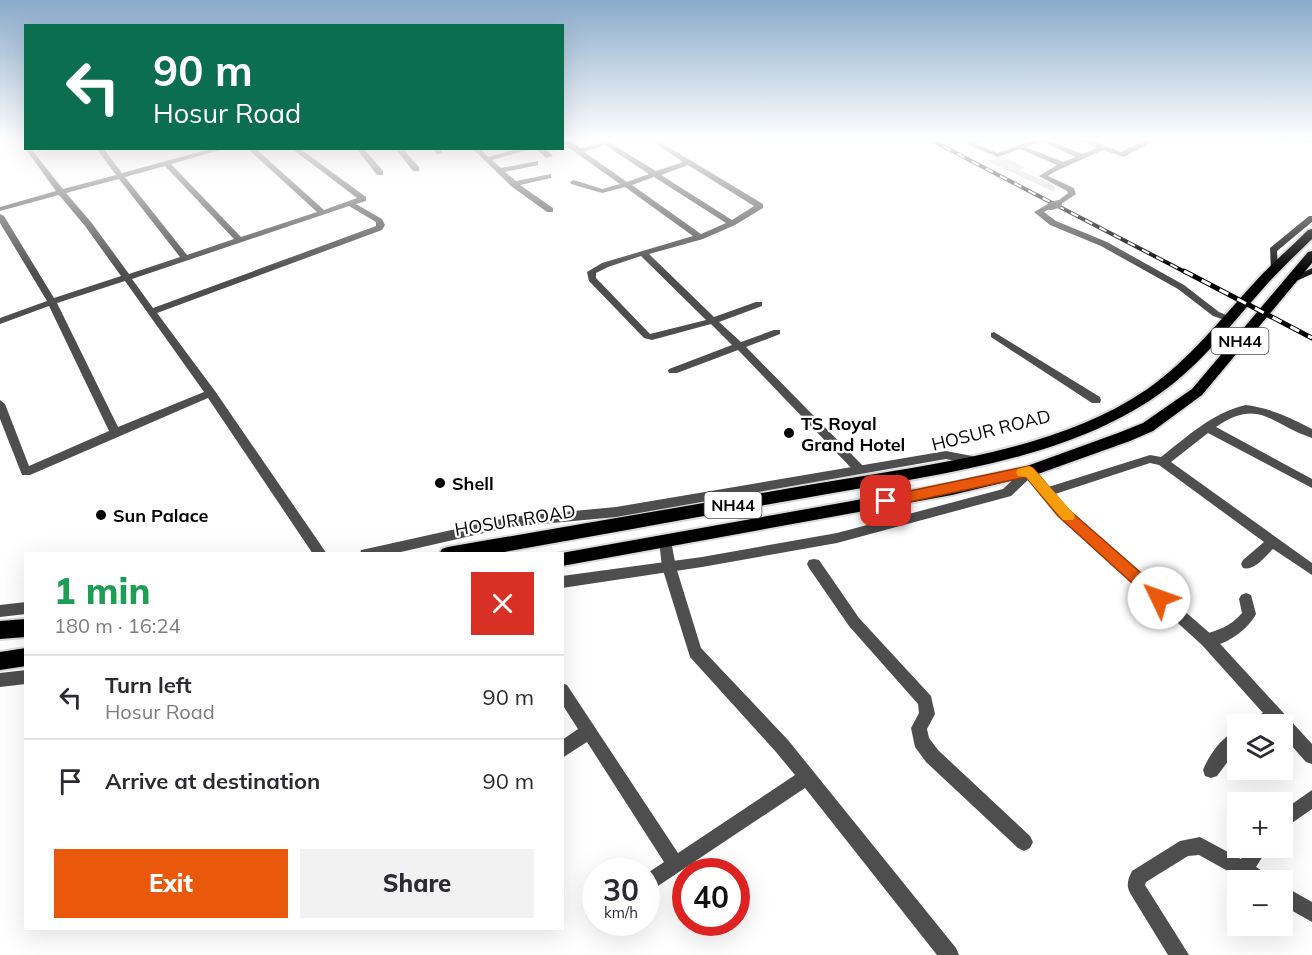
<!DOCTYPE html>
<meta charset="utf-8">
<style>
:root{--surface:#fff;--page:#f2f2f3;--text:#2b2b33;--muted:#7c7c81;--line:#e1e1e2;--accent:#ea580c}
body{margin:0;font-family:Mulish,sans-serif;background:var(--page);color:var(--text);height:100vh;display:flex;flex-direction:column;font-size:22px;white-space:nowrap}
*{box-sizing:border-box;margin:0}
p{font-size:20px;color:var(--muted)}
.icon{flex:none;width:33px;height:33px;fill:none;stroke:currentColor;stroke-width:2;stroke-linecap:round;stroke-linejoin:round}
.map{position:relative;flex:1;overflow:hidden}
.sheet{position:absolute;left:24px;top:552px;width:540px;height:378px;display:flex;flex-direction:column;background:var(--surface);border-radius:0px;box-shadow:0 6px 24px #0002}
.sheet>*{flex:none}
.hud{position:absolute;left:24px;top:24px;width:540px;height:126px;border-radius:0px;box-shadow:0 6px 24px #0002;background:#0b6e4f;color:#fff;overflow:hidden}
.controls{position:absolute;left:1227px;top:714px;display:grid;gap:12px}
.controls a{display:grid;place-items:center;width:66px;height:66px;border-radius:0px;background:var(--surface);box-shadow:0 6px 24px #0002;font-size:30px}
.speed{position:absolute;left:582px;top:858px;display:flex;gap:12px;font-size:30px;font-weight:700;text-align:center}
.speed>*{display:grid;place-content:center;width:78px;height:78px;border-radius:50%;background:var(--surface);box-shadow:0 6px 24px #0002;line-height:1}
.speed small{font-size:15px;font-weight:400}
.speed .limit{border:9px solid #d22;background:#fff;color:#111}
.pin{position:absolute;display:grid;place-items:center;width:51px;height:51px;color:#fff;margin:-26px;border-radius:12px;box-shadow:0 3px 9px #0006}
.me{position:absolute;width:66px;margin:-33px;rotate:312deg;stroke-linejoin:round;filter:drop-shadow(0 0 4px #0008)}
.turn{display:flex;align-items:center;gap:21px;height:126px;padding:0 30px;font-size:27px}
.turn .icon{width:78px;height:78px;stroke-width:2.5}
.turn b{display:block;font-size:42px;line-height:51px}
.round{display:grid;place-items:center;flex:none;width:63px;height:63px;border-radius:0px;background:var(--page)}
.summary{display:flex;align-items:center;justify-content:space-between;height:102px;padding:0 30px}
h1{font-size:36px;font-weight:800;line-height:45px;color:#1e9e55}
.primary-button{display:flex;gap:12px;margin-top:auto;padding:12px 30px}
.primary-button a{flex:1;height:69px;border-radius:0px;background:var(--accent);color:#fff;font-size:24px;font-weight:800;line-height:69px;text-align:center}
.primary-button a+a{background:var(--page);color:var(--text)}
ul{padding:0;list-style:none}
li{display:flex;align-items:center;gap:18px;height:84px;padding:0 30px;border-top:2px solid var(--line)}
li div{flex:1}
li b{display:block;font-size:22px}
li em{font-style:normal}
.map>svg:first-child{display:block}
</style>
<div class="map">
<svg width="1312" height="955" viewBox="0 0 1312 955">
<rect width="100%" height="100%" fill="#fff"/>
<path fill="#d5d5d5" d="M1001 156 1025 167 1020 170 1055 186 1054 192 988 161Z"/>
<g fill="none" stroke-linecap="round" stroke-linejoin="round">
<defs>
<g id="trunk">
<path d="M1312 229V239C1295 256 1277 272 1261 291 1228 328 1197 369 1155 397 1060 462 927 476 816 496 708 515 601 535 493 554H439L442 549 448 547C570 526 692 505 814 484 922 465 1053 453 1146 390 1188 361 1220 320 1254 283 1271 264 1290 248 1308 230Z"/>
<path d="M1312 251V263L1202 395 1153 431 1130 441 1035 475 952 495 562 566V554H556L952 483 1027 466 1118 433 1143 423 1192 389 1308 252Z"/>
<path d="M26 619V637L0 639V621Z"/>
<path d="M26 648V666L0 670V652Z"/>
</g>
</defs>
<use href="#trunk" stroke="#dbdbdb" stroke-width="4"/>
<g fill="#4e4e4e" fill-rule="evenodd">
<path d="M562 139H567L580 148 608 142 656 171 683 162 655 143 660 142 763 204V208L735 225 703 239 649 254 714 317 756 302H762V306L719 322 741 342 774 330H780V334L746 347 864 467 866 470 864 473H856L738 350 677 373H669L668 371 669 369 732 345 711 324 652 340 644 338 589 281 587 272 602 263 693 236 625 187 602 193 571 184 570 182 574 180 602 189 620 184 562 143ZM605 145 649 174 627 182 584 152ZM688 165 754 206 732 220 661 175ZM654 177 726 223 701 234 632 185ZM641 256 706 320 650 334 596 278V273L608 267Z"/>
<path d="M975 139H986L975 144 998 153C1042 136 1039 136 1082 154L1097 148 1077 139H1087L1121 152 1148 139H1157L1124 157 1103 150 1054 172 1048 176 1074 188 1076 194 1058 206 1054 204 1068 193 1067 191 1039 176 1057 165 1020 149 998 157 966 144ZM1041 141 1076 157 1063 162 1026 147Z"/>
<path d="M1281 139H1287V140L1284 142Z"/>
<path d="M1305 139H1312V143Z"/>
<path d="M27 148 31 149 63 189 116 175 96 148H103L122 173 214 148H227L171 164 241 237 317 212 247 148H255L324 210 357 198 291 148H299L366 197V201L356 204 382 219 385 225 382 230 157 313 215 391 327 554H313L208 398 30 475H22L0 419V400L5 404 29 466 109 431 49 306 0 324V318L47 301 0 223V214L4 216 54 298 121 276 85 226 59 195 0 211V207L56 191 27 151ZM165 166 234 239 187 255 125 177ZM119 179 180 257 129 274 91 222 66 193ZM349 206 376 222V226L153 308 132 279ZM125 281 204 392 118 427 57 303Z"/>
<path d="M356 148H363L383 171V175H377Z"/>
<path d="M395 148H402L419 167V171H413Z"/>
<path d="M432 148H439L443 153 437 154Z"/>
<path d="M472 148H480L488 157 521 148H534L492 160 501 168 538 161V165L505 172 516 181 551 174V178L520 185 553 208V212H547L511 186Z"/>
<path d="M536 148H544L553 156 546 158Z"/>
<path d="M1048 204 1055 206 1044 212 1056 221 1107 242 1184 285 1219 312 1236 319 1231 322 1213 316 1178 289 1101 246 1050 225 1034 212Z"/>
<path d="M994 332 1100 397 1101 400 1100 403H1092L991 337V333Z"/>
<path d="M1246 405C1270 408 1291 418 1312 429V438C1271 425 1260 397 1216 427L1312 479V488L1208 433 1171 462 1312 563V575L1273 549C1265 556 1255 571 1243 568L1241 564 1243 560 1264 542 1159 465 1150 463 1046 497 1042 495 1040 492 1042 489 1150 455 1161 457C1187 437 1213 412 1246 405Z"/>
<path d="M665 536 670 537 671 541 676 567 701 648 788 740 956 948 959 955H937L805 788 646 894V874L664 862 587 742 562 758V740L578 729 562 704V683L567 685 678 853 795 775 776 752 690 657 662 567 659 541 660 537Z"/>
<path d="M814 559 819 560 859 618 931 696 935 714 927 729 929 738 938 750 1030 836 1033 842 1030 848 1024 851 1018 848 926 762 915 747 911 728 919 713 918 704 849 626 809 568 807 564 809 560Z"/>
<path d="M1246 593 1251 595 1256 614C1248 630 1220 651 1202 645L1200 640 1202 635C1218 630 1230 627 1242 613L1239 599 1241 595Z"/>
<path d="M1274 708 1280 710 1282 715 1280 720 1271 724H1247L1249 719Z"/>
<path d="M1238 730V748L1217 776 1211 778 1205 776 1203 770C1209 755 1222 736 1238 730Z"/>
<path d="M1312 790V809L1282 830V811Z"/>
<path d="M1200 837 1241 859 1249 848H1268L1256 867 1267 874 1270 880H1244L1199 855 1188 856 1146 882 1145 885 1189 955H1168L1130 893C1126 885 1128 879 1132 871L1180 841Z"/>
<path d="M1282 885 1312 902V922L1282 905Z"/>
</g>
<g fill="#4e4e4e" fill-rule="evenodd">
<path d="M946 451 972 456 978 460 972 464 946 459 616 517 510 527 392 554H360L361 550 366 549 510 517 616 507Z"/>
<path d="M1029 467 1033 468 1067 509 1212 635 1312 744V764L1306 762 1282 735V724H1273L1202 645 1059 515 1029 479 1011 496 837 543 702 567 562 588V576L702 557 837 533 1003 489 1025 468Z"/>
<path d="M26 602V614L0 617V605Z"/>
<path d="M26 670V684L0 687V673Z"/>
</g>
<g fill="#1b1b1b" fill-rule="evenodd">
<path d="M1309 216H1312V222L1277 251 1278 269 1274 272 1271 271 1270 248Z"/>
<path d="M1312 268V274L1294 282 1290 279Z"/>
</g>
<use href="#trunk" fill="#000" fill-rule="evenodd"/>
<defs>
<path id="rail-far1" d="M929 139 1187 273"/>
<path id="rail" d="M1184 271 1312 338"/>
</defs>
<use href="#rail-far1" stroke="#000" stroke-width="4"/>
<use href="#rail" stroke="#000" stroke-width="5"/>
<use href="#rail-far1" stroke="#fff" stroke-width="2" stroke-dasharray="8" stroke-linecap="butt"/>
<use href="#rail" stroke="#fff" stroke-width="3" stroke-dasharray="10" stroke-linecap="butt"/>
<path stroke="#4e4e4e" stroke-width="8" d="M1051 206 1058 204"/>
</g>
<linearGradient id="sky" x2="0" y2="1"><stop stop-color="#89aaca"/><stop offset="0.51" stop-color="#fff"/><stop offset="1" stop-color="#fff" stop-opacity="0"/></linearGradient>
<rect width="1312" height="273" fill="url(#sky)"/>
<path fill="#ea580c" stroke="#983908" stroke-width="1.5" d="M1029 466 1033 468 1068 509 1164 593 1167 598 1164 602 1159 604 1153 602 1058 516 1026 477 886 507 879 501 886 496Z"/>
<path fill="#f59e0b" d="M1029 466 1033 468 1073 513 1075 516 1073 520H1063L1026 477 1018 476 1016 472 1018 469Z"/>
<g fill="#000" stroke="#fff" stroke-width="2">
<circle cx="789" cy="433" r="6"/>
<circle cx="440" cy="483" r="6"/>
<circle cx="101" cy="515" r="6"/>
</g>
<g text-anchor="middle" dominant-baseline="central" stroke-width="4.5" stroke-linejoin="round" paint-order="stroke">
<g fill="#fff" stroke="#4c4c4c" stroke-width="1.5">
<rect x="1211.5" y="328" width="57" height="26" rx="4.5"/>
<rect x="704.5" y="492" width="57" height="26" rx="4.5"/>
</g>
<g font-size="16" font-weight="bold" fill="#000">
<text x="1240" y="341">NH44</text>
<text x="733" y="505">NH44</text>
</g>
<g font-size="18" font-weight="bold" fill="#000" stroke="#fff" text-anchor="start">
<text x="801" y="423">TS Royal<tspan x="801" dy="21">Grand Hotel</tspan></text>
<text x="452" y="483">Shell</text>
<text x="113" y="515">Sun Palace</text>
</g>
<g font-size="18" fill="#000" stroke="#fff">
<text transform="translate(991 430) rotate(-14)">HOSUR ROAD</text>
<text transform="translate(515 520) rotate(-9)">HOSUR ROAD</text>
</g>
</g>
</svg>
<div class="controls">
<a><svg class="icon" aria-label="layers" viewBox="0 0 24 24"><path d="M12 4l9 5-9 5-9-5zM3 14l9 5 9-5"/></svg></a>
<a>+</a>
<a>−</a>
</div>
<div class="speed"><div>30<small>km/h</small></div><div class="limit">40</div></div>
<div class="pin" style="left:886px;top:501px;background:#d93025"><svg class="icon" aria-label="arrive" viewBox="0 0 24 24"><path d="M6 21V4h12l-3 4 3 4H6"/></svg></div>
<svg class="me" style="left:1159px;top:598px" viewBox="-20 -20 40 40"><circle r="19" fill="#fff"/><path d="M0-13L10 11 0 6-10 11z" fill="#ea580c"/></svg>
<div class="hud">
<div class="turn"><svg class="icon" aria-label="left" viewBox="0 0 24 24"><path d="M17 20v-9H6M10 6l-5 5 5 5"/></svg><div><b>90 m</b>Hosur Road</div></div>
</div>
<section class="sheet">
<div class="summary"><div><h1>1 min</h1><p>180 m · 16:24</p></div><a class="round" style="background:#d93025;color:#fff"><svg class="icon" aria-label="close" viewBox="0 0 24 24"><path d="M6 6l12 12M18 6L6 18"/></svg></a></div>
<ul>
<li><svg class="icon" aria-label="left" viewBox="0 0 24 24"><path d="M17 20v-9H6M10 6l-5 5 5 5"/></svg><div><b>Turn left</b><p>Hosur Road</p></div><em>90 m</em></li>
<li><svg class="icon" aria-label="arrive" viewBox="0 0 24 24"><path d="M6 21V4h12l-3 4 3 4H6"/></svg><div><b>Arrive at destination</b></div><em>90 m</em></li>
</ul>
<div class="primary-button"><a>Exit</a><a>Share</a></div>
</section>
</div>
